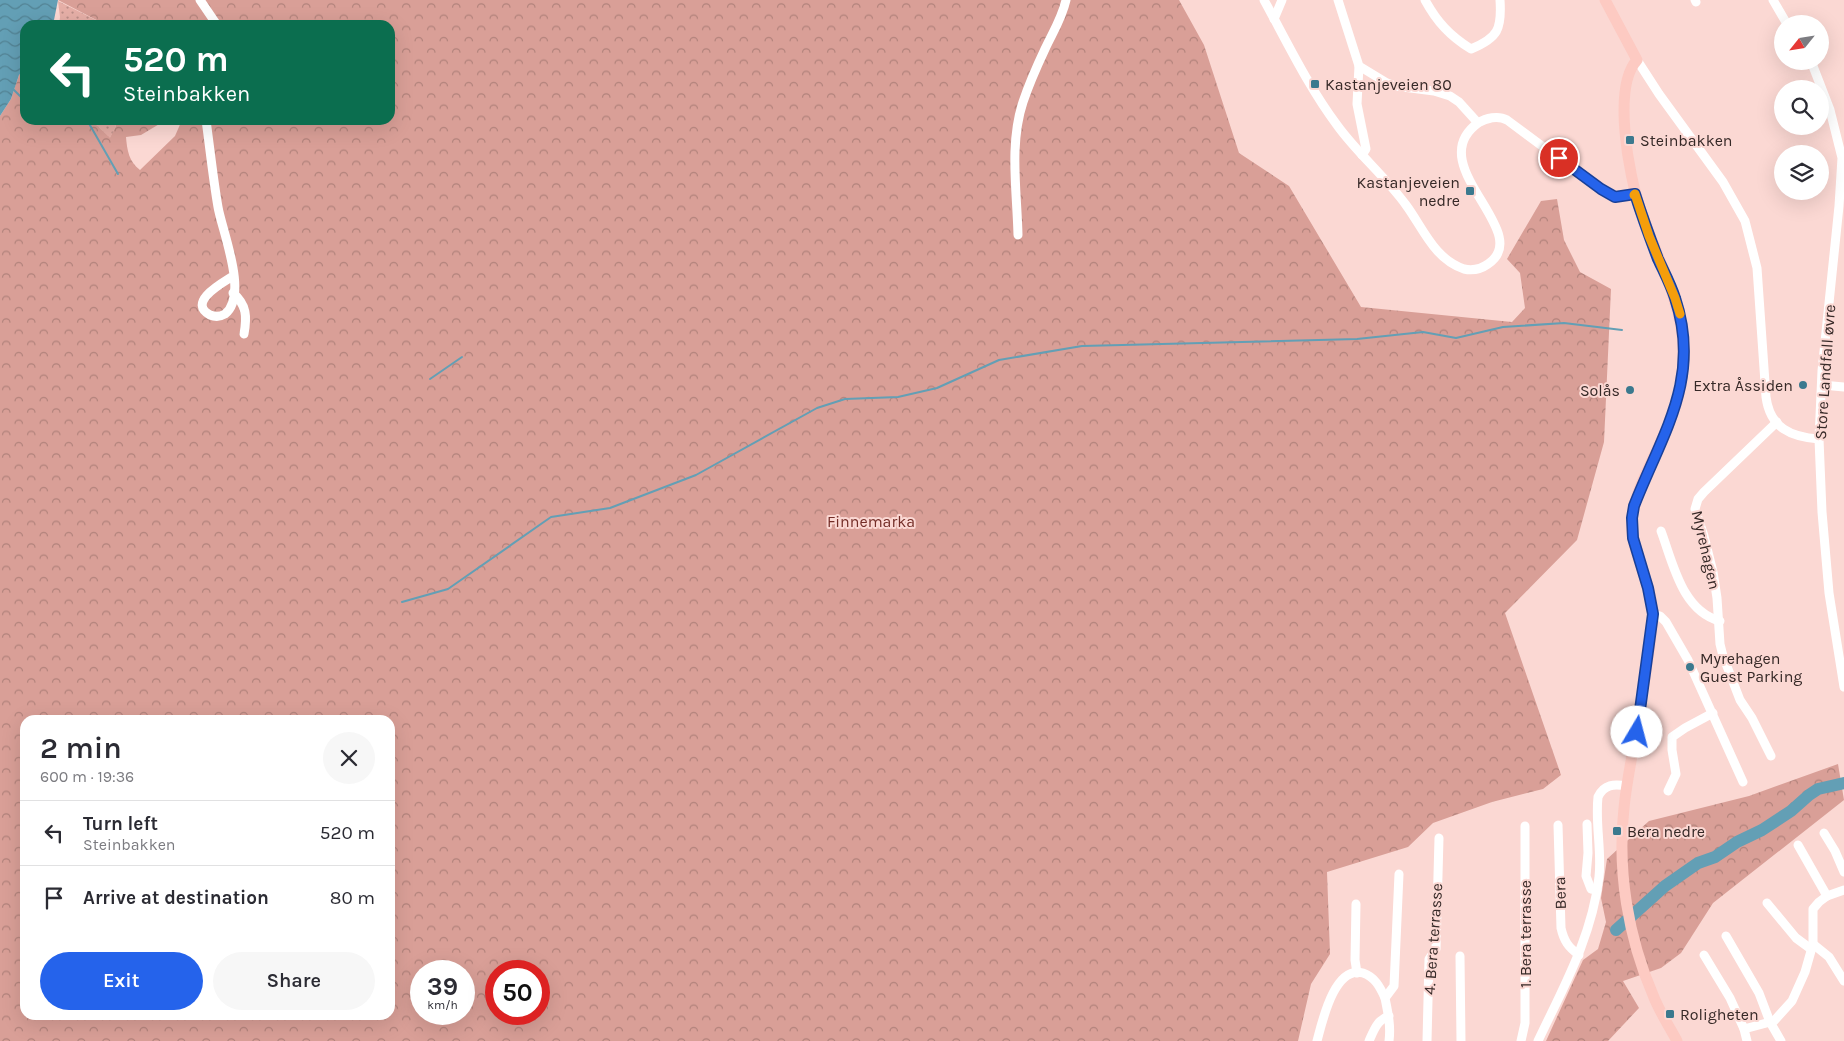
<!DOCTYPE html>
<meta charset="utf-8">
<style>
:root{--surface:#fff;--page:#f7f7f7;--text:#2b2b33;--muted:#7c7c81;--line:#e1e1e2;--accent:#2563eb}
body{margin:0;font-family:Karla,sans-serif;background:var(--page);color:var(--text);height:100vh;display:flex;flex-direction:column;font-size:19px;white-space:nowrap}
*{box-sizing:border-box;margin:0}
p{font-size:16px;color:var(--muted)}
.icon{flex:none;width:28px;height:28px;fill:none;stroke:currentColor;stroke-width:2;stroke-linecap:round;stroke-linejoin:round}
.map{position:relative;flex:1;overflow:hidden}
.details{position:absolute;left:20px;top:715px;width:375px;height:305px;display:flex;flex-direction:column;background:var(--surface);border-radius:15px;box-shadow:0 5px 20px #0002}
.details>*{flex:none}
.banner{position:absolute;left:20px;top:20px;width:375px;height:105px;border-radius:15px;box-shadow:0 5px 20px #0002;background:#0b6e4f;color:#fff;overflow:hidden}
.needle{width:32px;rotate:240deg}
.controls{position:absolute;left:1774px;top:15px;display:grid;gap:10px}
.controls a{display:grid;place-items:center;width:55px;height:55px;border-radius:50%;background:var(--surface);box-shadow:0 5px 20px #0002;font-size:25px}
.speed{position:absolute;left:410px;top:960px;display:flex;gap:10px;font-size:25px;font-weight:700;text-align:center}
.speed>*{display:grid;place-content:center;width:65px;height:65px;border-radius:50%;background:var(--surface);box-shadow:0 5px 20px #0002;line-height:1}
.speed small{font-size:12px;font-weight:400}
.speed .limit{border:8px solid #d22;background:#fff;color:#111}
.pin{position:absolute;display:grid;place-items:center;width:42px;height:42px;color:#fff;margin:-21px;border:2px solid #fff;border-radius:50%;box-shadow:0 1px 5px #0007}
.me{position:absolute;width:55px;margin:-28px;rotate:8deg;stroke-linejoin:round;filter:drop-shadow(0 0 4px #0008)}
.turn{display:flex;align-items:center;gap:18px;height:105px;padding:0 20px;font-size:22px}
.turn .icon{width:65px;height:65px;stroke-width:2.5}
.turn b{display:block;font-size:35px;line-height:42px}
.round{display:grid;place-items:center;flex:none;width:52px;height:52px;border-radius:26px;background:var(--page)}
.overview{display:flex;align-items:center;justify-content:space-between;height:85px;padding:0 20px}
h1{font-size:30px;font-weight:600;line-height:38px}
.primary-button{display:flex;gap:10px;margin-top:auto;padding:10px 20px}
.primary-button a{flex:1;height:58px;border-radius:30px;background:var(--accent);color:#fff;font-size:20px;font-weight:600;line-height:58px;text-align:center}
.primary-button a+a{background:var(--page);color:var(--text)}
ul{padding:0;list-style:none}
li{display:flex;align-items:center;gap:15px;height:65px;padding:0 20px;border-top:1px solid var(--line)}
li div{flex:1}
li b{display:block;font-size:19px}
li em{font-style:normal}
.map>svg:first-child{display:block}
</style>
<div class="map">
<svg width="1844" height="1041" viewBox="0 0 1844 1041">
<defs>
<pattern id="forest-crowns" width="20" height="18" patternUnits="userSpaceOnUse" patternTransform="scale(1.25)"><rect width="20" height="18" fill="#d99f97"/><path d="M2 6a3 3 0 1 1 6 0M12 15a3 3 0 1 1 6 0" fill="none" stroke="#b1827b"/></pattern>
<pattern id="park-dots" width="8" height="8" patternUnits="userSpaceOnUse" patternTransform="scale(1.25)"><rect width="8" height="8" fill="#e6afa7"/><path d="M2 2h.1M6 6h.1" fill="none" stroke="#bb8e88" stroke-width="1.8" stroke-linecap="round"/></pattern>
<pattern id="water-waves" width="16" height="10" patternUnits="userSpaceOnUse" patternTransform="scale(1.25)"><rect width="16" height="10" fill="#639fb5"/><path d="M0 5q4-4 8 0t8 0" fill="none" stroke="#528293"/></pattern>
</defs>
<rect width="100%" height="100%" fill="#fbd8d3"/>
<g fill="url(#forest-crowns)" fill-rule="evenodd">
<path d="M58 0H1179L1204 45 1239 153 1289 186 1361 307 1512 322 1525 308 1520 273 1507 259 1541 201 1557 199 1564 240 1580 272 1611 289 1604 442 1577 540 1505 613 1561 775 1543 789 1492 802 1433 823 1408 847 1327 872 1330 954 1311 984 1298 1041H0V116L11 99 19 75 25 65V120H91L110 137 116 126 110 120 124 122 137 120H166L141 135 126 137C127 150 129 162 140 170L175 136 182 120H390V25H106ZM25 720H390V1015H25ZM421 971H464V1014H421ZM496 971H539V1014H496Z"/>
<path d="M1838 764 1844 800 1713 903 1681 953 1661 968 1623 981 1639 1008 1608 1041H1546L1583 960 1598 949 1606 922 1601 898 1607 859 1649 821 1749 796Z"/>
</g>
<g fill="url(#park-dots)">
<path d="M58 1 106 25H59L60 17Z"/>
<path d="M91 120H110L116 126 110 138Z"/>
</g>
<path fill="url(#water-waves)" d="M0 0H58L53 25H25C25 37 29 68 19 75L11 99 0 116Z"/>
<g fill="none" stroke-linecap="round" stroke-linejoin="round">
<g stroke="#639fb5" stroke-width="2">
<path d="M13 89 21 97 25 99"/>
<path d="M87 120 118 174"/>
<path d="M430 379 462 357"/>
<path d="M402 602 448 589 551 517 610 508 696 475 817 408 845 399 898 397 937 388 999 360 1082 346 1357 339 1423 332 1456 338 1503 327 1564 323 1622 330"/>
</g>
<path stroke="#639fb5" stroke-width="12" d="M1616 930 1665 886 1698 863 1715 857 1737 842 1762 830 1791 811 1809 795 1818 789 1844 783"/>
<g stroke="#fff" stroke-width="9">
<path d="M200 0 217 25"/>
<path d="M1264 0C1287 42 1308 86 1337 125 1357 153 1385 176 1406 205 1423 228 1434 259 1464 269 1473 271 1481 269 1488 264 1536 232 1420 165 1478 123 1486 118 1498 115 1507 120L1585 178 1615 197 1635 194"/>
<path d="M1338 0 1359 66 1387 83 1395 86 1434 91 1450 96 1459 102 1478 123"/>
<path d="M1425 0C1437 22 1450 36 1471 49 1498 38 1502 29 1500 0"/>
<path d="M1695 0 1696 2"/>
<path d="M1773 0 1787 24"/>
<path d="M1274 19 1282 0"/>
<path d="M1637 60 1659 94 1723 182 1745 221 1757 268 1766 397C1770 428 1791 437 1819 439"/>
<path d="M1811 61 1830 110 1842 158 1839 206 1822 371 1819 439 1822 512 1829 593 1844 687"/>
<path d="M1359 66 1357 104 1366 149 1362 155"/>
<path d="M206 120C210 149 213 178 218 207 222 231 249 295 225 314 220 317 215 317 210 315 186 302 224 282 233 276"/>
<path d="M1018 235C1017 191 1009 144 1023 102 1029 84 1037 66 1045 49 1053 32 1062 18 1066 0"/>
<path d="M233 293C247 305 247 317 244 334"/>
<path d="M1822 385 1844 387"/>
<path d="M1661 531C1673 563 1682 611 1720 621"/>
<path d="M1653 614 1660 616 1666 622 1688 660 1743 782"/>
<path d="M1771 756 1752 718 1740 700 1723 656 1720 644 1717 598 1713 572 1704 536 1695 509 1698 499 1704 492 1777 422"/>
<path d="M1668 791 1676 774 1672 750V737L1685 728 1713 713"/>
<path d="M1587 824 1588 853 1586 876 1591 889 1597 890"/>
<path d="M1558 825 1561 928C1564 941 1568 947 1579 955"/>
<path d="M1824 833 1835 851 1844 872"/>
<path d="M1798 845 1827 896"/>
<path d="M1767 903 1796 938 1811 949"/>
<path d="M1356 904 1355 960 1357 973"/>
<path d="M1726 936 1759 993 1770 1022 1781 1041"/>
<path d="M1813 944 1829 957 1844 981"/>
<path d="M1704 955 1730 998 1744 1029 1774 1021 1792 1001 1805 972 1813 944V909L1819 902 1827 896 1844 890"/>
<path d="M1460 956 1461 1041"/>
<path d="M1744 1029 1747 1041"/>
<path d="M1317 1041C1322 1023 1334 965 1363 973 1375 977 1380 987 1385 998"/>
<path d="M1369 1041C1374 1030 1377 1020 1389 1016"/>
<path d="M1389 1041C1391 1026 1388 1013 1385 998L1394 986 1399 874"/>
<path d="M1427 1041 1429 959 1436 949 1439 838"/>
<path d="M1521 1041 1525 1023V826"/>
<path d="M1538 1041C1563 988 1592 937 1599 877 1602 851 1595 824 1598 797 1604 784 1614 784 1627 786"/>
</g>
<path stroke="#fdcac2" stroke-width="11" d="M1605 0 1637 60C1612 87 1629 176 1640 208 1665 281 1703 337 1672 416 1661 446 1635 487 1632 517 1628 550 1652 581 1653 614 1653 624 1651 635 1650 645 1647 667 1643 690 1639 713 1635 745 1627 776 1624 808 1617 871 1628 937 1653 995 1659 1011 1669 1026 1677 1041"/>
</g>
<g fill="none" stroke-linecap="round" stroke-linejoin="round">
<defs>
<path id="route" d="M1559 158 1601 189 1615 197 1635 194C1642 216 1650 238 1658 259 1664 272 1671 285 1675 298 1702 379 1662 434 1634 506L1632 518 1633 538 1648 588 1653 614 1637 732"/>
</defs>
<use href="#route" stroke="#184099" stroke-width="12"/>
<use href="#route" stroke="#2563eb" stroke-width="9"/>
<path stroke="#f59e0b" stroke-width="9" d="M1634 195 1635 194 1649 236 1675 298 1680 314"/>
</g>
<g fill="#3b798e" stroke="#fbd8d3" stroke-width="2">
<rect x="1310" y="79" width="10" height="10" rx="2.5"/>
<rect x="1625" y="135" width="10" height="10" rx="2.5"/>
<rect x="1465" y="186" width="10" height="10" rx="2.5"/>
<circle cx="1803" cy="385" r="5"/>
<circle cx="1630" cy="390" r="5"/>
<circle cx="1690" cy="667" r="5"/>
<rect x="1612" y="826" width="10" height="10" rx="2.5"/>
<rect x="1665" y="1009" width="10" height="10" rx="2.5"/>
</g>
<g text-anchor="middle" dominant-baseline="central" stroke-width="4" stroke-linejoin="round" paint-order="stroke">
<g font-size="16" fill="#362927" stroke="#fbd8d3" text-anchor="start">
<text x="1325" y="84">Kastanjeveien 80</text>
<text x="1640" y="140">Steinbakken</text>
<text x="1460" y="182" text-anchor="end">Kastanjeveien<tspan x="1460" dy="18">nedre</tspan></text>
<text x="1793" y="385" text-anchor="end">Extra Åssiden</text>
<text x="1620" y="390" text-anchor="end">Solås</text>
<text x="1700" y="658">Myrehagen<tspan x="1700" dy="18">Guest Parking</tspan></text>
<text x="1627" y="831">Bera nedre</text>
<text x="1680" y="1014">Roligheten</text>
</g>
<g font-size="16" fill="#362927" stroke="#fbd8d3">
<text transform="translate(1825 372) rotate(-86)">Store Landfall øvre</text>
<text transform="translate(1706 550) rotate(77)">Myrehagen</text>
<text transform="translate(1560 893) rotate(-92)">Bera</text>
<text transform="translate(1525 934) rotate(-90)">1. Bera terrasse</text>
<text transform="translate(1433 939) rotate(-86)">4. Bera terrasse</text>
</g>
<g font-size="16" fill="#742d27" stroke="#fbd8d3">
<text x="871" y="521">Finnemarka</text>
</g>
</g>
</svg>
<div class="controls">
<a><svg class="needle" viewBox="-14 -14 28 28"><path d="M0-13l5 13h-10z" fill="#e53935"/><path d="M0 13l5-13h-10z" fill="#7c7c81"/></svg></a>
<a><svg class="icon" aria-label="search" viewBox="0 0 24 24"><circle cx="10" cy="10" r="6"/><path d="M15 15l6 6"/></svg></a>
<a><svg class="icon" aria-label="layers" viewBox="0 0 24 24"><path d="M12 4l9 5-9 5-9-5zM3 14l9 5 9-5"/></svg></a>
</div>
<div class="speed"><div>39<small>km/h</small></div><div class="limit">50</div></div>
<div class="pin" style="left:1559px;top:158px;background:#d93025"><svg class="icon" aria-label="arrive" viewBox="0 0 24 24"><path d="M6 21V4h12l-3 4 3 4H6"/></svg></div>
<svg class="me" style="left:1637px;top:732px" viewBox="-20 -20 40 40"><circle r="19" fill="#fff"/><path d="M0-13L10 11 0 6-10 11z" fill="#2563eb"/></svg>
<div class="banner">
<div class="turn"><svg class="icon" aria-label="left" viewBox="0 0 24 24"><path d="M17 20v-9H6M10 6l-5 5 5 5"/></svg><div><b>520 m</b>Steinbakken</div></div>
</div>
<section class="details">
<div class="overview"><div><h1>2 min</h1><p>600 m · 19:36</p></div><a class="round"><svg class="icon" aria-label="close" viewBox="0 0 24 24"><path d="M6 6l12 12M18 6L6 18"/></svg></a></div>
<ul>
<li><svg class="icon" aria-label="left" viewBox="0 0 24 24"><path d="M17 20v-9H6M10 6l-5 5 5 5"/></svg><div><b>Turn left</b><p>Steinbakken</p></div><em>520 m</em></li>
<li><svg class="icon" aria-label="arrive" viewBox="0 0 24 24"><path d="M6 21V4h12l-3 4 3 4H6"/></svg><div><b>Arrive at destination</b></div><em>80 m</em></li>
</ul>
<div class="primary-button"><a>Exit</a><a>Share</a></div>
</section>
</div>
